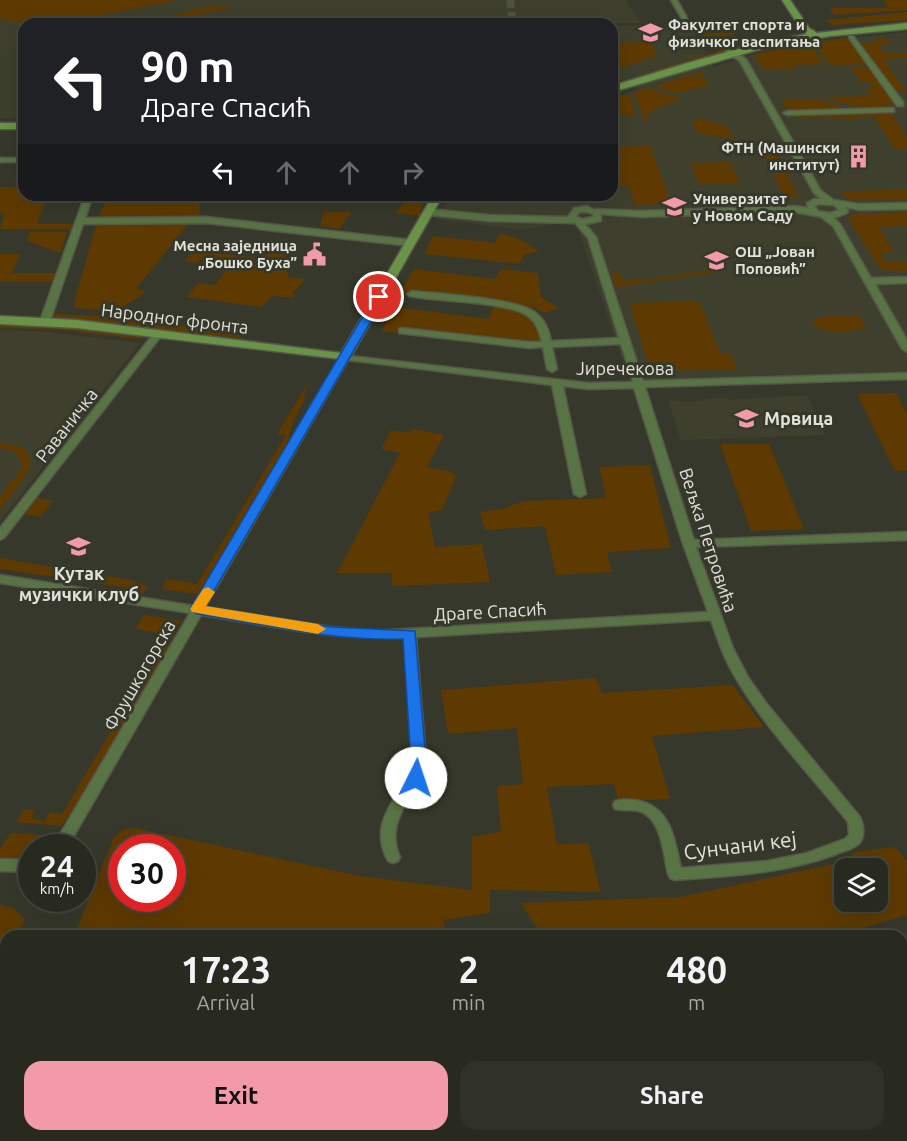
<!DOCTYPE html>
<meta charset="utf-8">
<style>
:root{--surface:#282a20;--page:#303229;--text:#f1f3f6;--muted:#a5a7a5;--line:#44463e;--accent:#f39aa9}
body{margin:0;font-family:Ubuntu,sans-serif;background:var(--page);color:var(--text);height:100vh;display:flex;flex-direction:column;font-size:22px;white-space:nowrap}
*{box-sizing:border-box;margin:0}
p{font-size:20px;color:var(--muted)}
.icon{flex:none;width:33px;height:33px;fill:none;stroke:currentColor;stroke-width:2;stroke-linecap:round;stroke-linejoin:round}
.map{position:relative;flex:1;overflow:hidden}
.sheet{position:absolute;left:0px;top:930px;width:908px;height:212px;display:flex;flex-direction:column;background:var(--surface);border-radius:18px 18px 0 0;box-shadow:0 6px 24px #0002,0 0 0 2px var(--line)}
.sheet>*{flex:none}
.hud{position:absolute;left:18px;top:18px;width:600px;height:183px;border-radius:18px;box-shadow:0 6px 24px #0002,0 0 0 2px var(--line);background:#202124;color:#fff;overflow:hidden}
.fabs{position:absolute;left:834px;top:858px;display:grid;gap:12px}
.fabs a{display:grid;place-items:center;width:54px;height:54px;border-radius:12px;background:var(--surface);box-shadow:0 6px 24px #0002,0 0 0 2px var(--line);font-size:30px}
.speed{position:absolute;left:18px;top:834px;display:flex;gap:12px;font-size:30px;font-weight:700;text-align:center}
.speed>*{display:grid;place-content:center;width:78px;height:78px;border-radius:50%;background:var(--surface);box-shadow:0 6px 24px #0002,0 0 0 2px var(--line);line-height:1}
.speed small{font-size:15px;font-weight:400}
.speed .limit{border:9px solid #d22;background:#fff;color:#111}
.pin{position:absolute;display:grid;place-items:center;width:51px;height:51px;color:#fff;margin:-26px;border:3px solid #fff;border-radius:50%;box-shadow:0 2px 6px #0007}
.me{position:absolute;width:66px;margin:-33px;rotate:4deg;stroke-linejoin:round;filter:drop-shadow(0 0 4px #0008)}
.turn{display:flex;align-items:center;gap:21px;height:126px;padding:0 24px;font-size:27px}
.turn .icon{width:78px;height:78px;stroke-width:2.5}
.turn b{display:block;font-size:42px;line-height:51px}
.lanes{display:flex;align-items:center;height:57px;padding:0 24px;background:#0003;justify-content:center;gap:30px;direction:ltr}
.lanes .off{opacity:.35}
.eta{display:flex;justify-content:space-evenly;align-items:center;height:102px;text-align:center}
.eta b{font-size:36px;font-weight:700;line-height:42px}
.primary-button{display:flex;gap:12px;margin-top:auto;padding:12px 24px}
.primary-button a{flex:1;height:69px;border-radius:18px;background:var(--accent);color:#111;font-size:24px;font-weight:700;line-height:69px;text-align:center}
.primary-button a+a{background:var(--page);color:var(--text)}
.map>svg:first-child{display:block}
</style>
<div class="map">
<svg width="907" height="1141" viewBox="0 0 907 1141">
<rect width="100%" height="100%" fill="#36382b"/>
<g fill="#3e402d">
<path d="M0 0H625L641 23 24 24V118H0Z"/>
<path d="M690 25 714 67 754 54 806 43 907 32V378L632 388 577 226 567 222 522 230 435 219 453 195H612V98L640 89 612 76V26Z"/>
<path d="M0 330 46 332 140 343 0 521Z"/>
<path d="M807 395 825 435 681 440 668 400 680 402 704 401 703 399 727 398 728 400Z"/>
</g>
<g fill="#5e3a01" fill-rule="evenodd">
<path d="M0 0H178C120 11 59 29 1 20L3 19 0 18Z"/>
<path d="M883 0H907V10L834 15 830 8H888Z"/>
<path d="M210 6 237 7 145 24H118L152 20Z"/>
<path d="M907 12V20L832 25 826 20Z"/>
<path d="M746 23 733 35 705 42 695 25 725 32 696 24Z"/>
<path d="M799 33 631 78 730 47Z"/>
<path d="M845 38 851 41 868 64 829 65 816 45 818 42Z"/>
<path d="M886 38 890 44 878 45 885 54H907V58L883 59 907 93 895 90 859 43H874L876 39Z"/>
<path d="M651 42 656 56 612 71V66L618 64 612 60V43Z"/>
<path d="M800 45H811L823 64 793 65 795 69 763 70 754 54Z"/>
<path d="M850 67H869L896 103C873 115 847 104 823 97L870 96 866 89 875 88 870 82H861Z"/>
<path d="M703 71 704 75 694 76 705 79 709 86 677 93 659 88 658 85Z"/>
<path d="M646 88 682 99 648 112 650 119 645 121 634 92Z"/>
<path d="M630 94 635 115H612V99Z"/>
<path d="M781 99H816L854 110 798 111 785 107Z"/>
<path d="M889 111 907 137V149H895L873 116 853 119 794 117 799 114Z"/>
<path d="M699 118 728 127 734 139 696 133 693 121Z"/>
<path d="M650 146 672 204 635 205 629 186 612 187V147Z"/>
<path d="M771 147 775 149 799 198 784 196 761 148Z"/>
<path d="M730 162 740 183 699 184 690 163Z"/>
<path d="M0 187H24V195H48L37 224H73L71 229H0L4 213 0 212Z"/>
<path d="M907 189V199L851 200 840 192Z"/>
<path d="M108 195H199L200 217H99Z"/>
<path d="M410 195H425L420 216 396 213Z"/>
<path d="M324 212H351L340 229 320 226Z"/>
<path d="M907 212V226L879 227 894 252 880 253 885 262H907V271L881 270 848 218 854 214Z"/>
<path d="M189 223 136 289 146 291C138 300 124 304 115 313L73 307 96 225Z"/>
<path d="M30 232H67L60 253 27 241Z"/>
<path d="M500 233 519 239 539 251 524 255 519 264 424 254 433 236 495 243Z"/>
<path d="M193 251 264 258 270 251 286 253 285 257 296 258 286 272 289 273 287 277 306 279 292 294 296 295 293 298 273 296 261 307 186 297 199 283 215 285 229 267 227 266 229 263 200 259 197 263 184 261Z"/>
<path d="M0 254H20L12 273H61L58 282H0Z"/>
<path d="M414 269 495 279 501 269 538 273 541 297 559 308 545 313 534 308 401 292Z"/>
<path d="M715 269 717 272 616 287 611 272 618 273 625 281 638 279 640 281Z"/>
<path d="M699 301 720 353H730L738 369 650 371 630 303Z"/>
<path d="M394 307 488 319 494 307 515 308 540 322 541 343 528 344 398 330 395 333 382 331Z"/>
<path d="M53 314 99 316 238 333 241 338 58 319Z"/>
<path d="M859 315 866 329C851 330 823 336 812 323L819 317Z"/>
<path d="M0 323 68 326 135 334 142 336 144 339 50 329 0 328Z"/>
<path d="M306 386H308L303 396 306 397 293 422 288 442 198 594 161 589 167 579 197 584 285 436 277 434Z"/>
<path d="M896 393 907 414V470L895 471 857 394Z"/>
<path d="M412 429 444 435 427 467 452 472 456 476 442 510 428 513 435 547 482 544 490 582 393 586 391 573H337L400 453 381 449 391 430 410 433Z"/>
<path d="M0 443C58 447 18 486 0 510V497L22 467C21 454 12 450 0 448Z"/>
<path d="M720 444H769L804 529 751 531Z"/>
<path d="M650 465 671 548 607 552 612 572 556 575 545 526 485 530 480 512 502 509 524 501 606 498 599 467Z"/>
<path d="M31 497 53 501 40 517 18 513Z"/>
<path d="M0 558 135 581 148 586 141 596 132 595 135 589 0 569Z"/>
<path d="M144 615 181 621 119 745 61 826 16 822 24 809 34 810 32 818 45 821 50 812 62 814 168 635 135 629Z"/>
<path d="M596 678 602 693 733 685 764 727 652 736 670 799 618 801 614 784 547 787 557 844 588 843 601 892 490 890V913L443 920 448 936H74L113 839C119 830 124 829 135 828L360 876 472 890V837L501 832 497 786 523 784 517 728 448 734 441 690ZM122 848H172V898H122Z"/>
<path d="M11 833 54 836 45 847 32 848 31 855 13 859 0 857V848Z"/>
<path d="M895 847 907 861V915L835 936H542L521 903 681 897 848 861 854 852ZM878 868V902H844V868Z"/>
<path d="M0 905 13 908 25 919 21 936H6V978L0 986Z"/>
<path d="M907 950V1141H555L569 1136H902V951Z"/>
<path d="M138 1136H276L259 1141H118Z"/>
<path d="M403 1136H474L477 1141H387Z"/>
</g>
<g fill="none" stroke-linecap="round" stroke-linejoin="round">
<path stroke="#505245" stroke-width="8" stroke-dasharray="8 4" stroke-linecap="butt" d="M510 0 512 18"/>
<defs>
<g id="street">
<path d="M671 0H677L687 18 686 19H682Z"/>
<path d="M510 17H514L517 24H511Z"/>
<path d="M849 36H853L903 102V106H897L849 38Z"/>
<path d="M726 50H732L746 59 821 191 834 200 859 204 907 203V209L859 210 846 207 848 211 847 213 834 218 840 224 871 278 907 277V283L875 284 907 340V352L902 349 833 226 821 217 795 212 641 217 601 214V221L585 224 596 237 643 381 907 373V379L645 387 694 540 907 532V540L696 547 733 648 748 677 767 704 860 817C865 827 865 840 856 846 850 850 840 852 834 855 782 874 729 876 675 880L670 878 668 874C663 854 662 818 639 811 631 809 623 811 615 809L613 805 615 801C624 799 634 799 643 802 672 811 675 842 681 868L767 861 807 853 845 839 849 835 848 822C812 777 766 729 737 680 725 661 718 641 711 620L416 637 426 761C417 795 383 821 400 857L398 861 393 863 388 861C366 820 401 799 412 761L404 637C336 641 268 625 201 615L67 848H52L190 613 0 583V575L194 606 341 355 588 383 633 382 621 344 552 347 557 369 552 372 547 369 543 347 529 348 399 333V329L402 328 529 342H542C539 332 537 323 529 317 510 301 437 302 409 296L407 294 412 291C439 294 518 298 536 313 545 320 549 330 551 341L619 338 588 238 575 223 489 221 429 215 425 212 429 209 489 215 568 217 574 208 587 206 593 209 641 211 795 206 808 208 807 203 814 199H821L814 193 739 60 726 54ZM818 204 834 205 839 210 830 213 818 211 815 206ZM580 212H586L593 214V217L582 219 576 216ZM348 360 552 385 574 494 580 497 586 494 563 386 588 389 634 388 683 544 708 612 372 631 331 627 205 607Z"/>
<path d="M891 108H894V112L787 115 783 113 787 111Z"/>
<rect x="0" y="158" width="24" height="4"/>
<path d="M85 195H93L85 218 206 217 411 240 415 243 411 246 206 223 83 224 50 321 48 323H42L40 321Z"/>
<path d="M158 331 163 334 161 336 4 538 0 540V528L155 332Z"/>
<path d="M0 859 32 860V872L0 871Z"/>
</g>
<g id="secondary">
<path d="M782 0H790L809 28 817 33 907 23V29L830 36 757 50 612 92V86C676 66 741 46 807 34L803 32Z"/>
<rect x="0" y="123" width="24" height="6"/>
<path d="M433 195H443L349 360 77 328 0 324V316L77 320 341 353Z"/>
</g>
</defs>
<use href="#street" stroke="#55574a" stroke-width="3"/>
<use href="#secondary" stroke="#55574a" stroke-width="3"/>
<use href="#street" fill="#587344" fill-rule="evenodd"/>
<use href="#secondary" fill="#699448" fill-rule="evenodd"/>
</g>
<path fill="#1a73e8" stroke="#114b97" stroke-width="1.5" d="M379 294 385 297 205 606 332 627 415 631 426 761 423 778 416 784 408 778 411 761 403 639C334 641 265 625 197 614L190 609 374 297Z"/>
<path fill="#f59e0b" d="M208 587 215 592 206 606 318 624 326 629 318 634 192 612 190 609 203 589Z"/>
<defs>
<symbol id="university-bare" viewBox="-9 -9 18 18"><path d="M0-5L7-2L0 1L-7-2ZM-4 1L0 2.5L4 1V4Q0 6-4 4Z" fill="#f39aa9" stroke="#36382b" stroke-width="2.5" paint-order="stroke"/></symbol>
<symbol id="building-bare" viewBox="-9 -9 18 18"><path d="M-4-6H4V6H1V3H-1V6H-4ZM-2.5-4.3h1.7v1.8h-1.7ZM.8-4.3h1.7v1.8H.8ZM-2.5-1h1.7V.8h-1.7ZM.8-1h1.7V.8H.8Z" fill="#f39aa9" stroke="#36382b" stroke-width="2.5" paint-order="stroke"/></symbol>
<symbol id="civic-bare" viewBox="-9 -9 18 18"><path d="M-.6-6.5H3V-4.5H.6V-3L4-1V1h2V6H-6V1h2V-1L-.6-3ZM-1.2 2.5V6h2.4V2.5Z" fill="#f39aa9" stroke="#36382b" stroke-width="2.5" paint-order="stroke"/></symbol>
<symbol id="school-bare" viewBox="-9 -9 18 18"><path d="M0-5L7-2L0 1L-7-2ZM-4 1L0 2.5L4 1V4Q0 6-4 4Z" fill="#f39aa9" stroke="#36382b" stroke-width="2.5" paint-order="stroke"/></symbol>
</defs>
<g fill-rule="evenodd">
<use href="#university-bare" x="634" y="16" width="33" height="33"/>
<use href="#building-bare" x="842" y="140" width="33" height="33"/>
<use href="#university-bare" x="658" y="190" width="33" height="33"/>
<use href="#civic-bare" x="298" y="238" width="33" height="33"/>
<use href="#school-bare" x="700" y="244" width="33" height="33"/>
<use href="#school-bare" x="730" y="402" width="33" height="33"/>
<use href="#school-bare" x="62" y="530" width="33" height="33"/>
</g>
<g text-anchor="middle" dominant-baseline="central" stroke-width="6" stroke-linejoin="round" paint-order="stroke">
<g font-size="15" font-weight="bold" fill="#e1e2da" stroke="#36382b" text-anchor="start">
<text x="668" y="24">Факултет спорта и<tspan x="668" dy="17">физичког васпитања</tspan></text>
<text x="840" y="147" text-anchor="end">ФТН (Машински<tspan x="840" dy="17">институт)</tspan></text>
<text x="693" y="198">Универзитет<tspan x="693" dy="17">у Новом Саду</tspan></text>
<text x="297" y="245" text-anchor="end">Месна заједница<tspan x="297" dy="17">„Бошко Буха”</tspan></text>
<text x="735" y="251">ОШ „Јован<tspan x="735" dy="17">Поповић”</tspan></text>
</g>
<g font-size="18" fill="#e1e2da" stroke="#36382b">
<text transform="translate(175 318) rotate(7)">Народног фронта</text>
<text x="625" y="368">Јиречекова</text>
<text transform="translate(66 425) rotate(-52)">Раваничка</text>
<text transform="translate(709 540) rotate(72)">Вељка Петровића</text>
<text transform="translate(490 611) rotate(-3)">Драге Спасић</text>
<text transform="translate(139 675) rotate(-60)">Фрушкогорска</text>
</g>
<g font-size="18" font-weight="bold" fill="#e1e2da" stroke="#36382b" text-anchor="start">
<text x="764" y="418">Мрвица</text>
<text x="79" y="573" text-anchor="middle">Кутак<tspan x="79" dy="21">музички клуб</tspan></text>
</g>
<g font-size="21" fill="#e1e2da" stroke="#36382b">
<text transform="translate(740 845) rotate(-7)">Сунчани кеј</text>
</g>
</g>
</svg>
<div class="fabs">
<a><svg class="icon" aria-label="layers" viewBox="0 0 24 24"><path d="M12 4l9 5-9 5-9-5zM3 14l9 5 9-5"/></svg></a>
</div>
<div class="speed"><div>24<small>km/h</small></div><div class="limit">30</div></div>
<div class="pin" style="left:379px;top:297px;background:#d93025"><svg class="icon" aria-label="arrive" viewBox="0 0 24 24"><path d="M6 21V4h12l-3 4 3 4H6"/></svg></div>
<svg class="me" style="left:416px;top:778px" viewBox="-20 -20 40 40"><circle r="19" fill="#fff"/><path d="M0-13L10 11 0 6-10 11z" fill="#1a73e8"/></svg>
<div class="hud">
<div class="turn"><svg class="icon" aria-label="left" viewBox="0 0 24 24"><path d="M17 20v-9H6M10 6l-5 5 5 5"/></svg><div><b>90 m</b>Драге Спасић</div></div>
<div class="lanes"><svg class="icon" aria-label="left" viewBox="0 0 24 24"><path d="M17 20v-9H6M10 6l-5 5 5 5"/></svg><svg class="icon off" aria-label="ahead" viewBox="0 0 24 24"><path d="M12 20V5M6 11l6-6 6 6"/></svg><svg class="icon off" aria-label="ahead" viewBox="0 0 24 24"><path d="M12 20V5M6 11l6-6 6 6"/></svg><svg class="icon off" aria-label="right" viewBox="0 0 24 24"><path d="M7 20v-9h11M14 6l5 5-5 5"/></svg></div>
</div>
<section class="sheet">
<div class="eta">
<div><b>17:23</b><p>Arrival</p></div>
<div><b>2</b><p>min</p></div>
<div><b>480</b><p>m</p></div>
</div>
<div class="primary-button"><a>Exit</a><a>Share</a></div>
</section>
</div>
